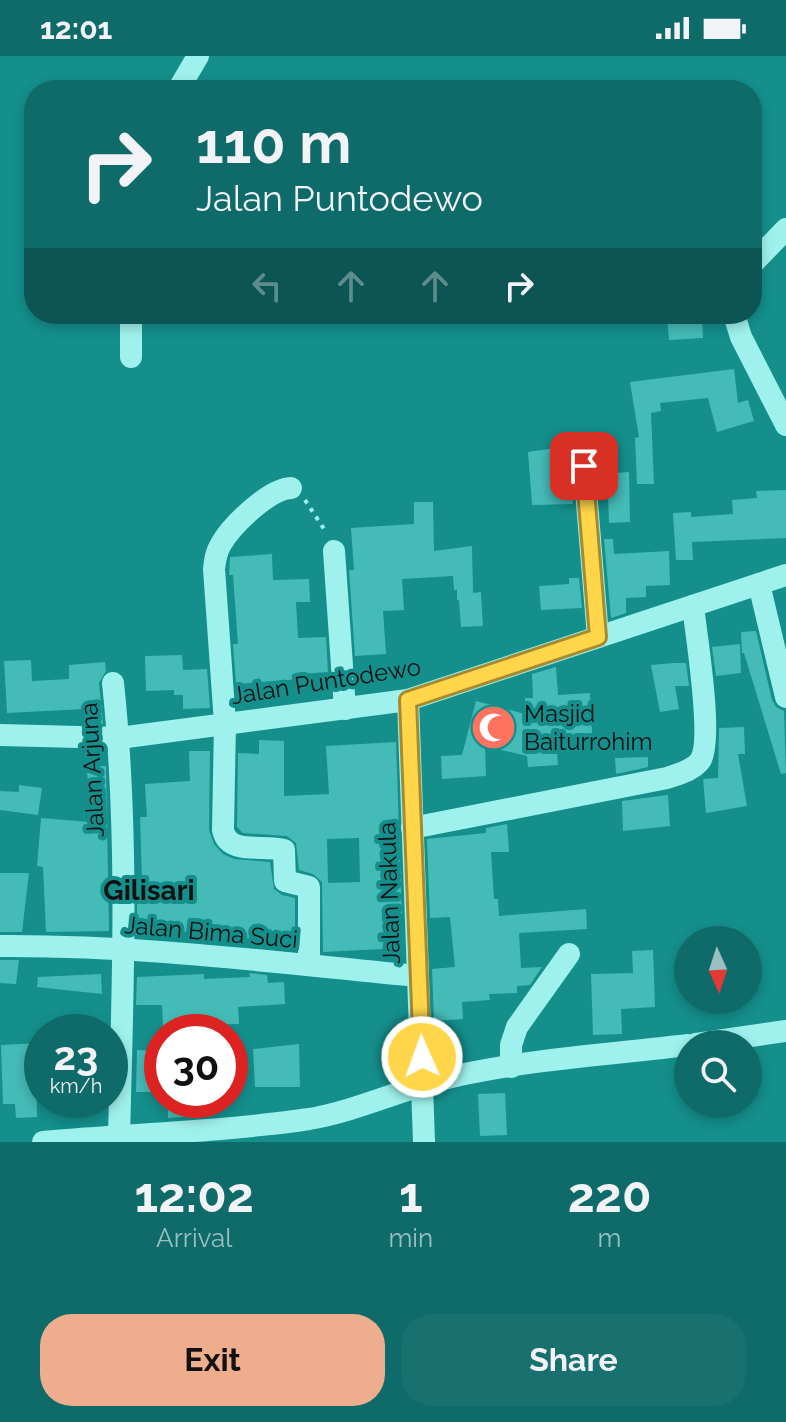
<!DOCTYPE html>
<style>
:root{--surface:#0f6b69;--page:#18706f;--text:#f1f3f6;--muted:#9bbfc0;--accent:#eead8d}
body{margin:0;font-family:Raleway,sans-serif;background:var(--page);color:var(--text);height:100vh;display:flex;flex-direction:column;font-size:30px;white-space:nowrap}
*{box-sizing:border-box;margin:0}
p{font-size:26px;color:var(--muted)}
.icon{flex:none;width:44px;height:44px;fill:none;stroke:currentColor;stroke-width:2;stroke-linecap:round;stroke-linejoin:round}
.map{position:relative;height:1086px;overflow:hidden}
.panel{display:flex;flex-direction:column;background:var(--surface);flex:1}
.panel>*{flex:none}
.hud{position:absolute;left:24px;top:24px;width:738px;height:244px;border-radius:32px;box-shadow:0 4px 12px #0003;background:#0f6b69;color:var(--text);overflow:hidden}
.needle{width:52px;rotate:177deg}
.buttons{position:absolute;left:674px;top:870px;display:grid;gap:16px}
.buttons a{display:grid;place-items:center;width:88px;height:88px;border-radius:50%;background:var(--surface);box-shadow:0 4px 12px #0003;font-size:40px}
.speed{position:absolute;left:24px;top:958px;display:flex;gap:16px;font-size:40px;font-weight:700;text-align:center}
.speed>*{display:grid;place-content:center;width:104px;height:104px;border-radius:50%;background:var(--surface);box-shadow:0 4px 12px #0003;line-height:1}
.speed small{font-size:20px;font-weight:400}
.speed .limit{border:12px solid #d22;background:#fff;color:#111}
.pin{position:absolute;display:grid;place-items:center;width:68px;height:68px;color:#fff;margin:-34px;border-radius:16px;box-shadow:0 4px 12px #0006}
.me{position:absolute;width:88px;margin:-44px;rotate:358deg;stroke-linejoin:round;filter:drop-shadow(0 0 6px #0008)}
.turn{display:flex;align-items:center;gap:28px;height:168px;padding:0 40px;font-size:36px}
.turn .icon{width:104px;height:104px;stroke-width:2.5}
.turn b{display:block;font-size:56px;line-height:68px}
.lanes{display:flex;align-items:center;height:76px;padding:0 40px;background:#0003;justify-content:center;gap:40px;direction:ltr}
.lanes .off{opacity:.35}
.eta{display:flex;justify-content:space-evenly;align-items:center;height:136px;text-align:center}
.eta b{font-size:48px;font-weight:700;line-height:56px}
.cta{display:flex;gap:16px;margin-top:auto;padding:16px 40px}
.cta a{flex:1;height:92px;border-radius:32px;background:var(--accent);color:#111;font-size:32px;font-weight:700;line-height:92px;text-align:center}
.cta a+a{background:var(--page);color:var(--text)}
.status{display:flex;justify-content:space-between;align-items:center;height:56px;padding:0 40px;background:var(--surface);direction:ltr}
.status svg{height:22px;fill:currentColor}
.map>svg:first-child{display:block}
</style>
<div class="status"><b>12:01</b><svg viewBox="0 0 49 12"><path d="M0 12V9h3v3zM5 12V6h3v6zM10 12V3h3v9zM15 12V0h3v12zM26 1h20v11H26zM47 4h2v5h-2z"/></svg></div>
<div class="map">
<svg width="786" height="1086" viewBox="0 0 786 1086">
<rect width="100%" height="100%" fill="#148f8c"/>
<g fill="#45bbb7" fill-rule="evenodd">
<path d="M702 260 703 282 669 284 667 262Z"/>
<path d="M734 313 738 347 748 344 754 365 717 376 708 342 660 347 661 355 651 357 654 428H637L635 382 639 381 630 326Z"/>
<path d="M562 391 566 420H571L573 448 532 449 528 396Z"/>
<path d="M629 416 630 466 609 467 608 440 601 441 599 418Z"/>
<path d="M786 434V482L692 486 693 504H676L673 457 691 456V461L733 458 732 444 757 442 756 435Z"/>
<path d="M414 446H433L434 495 472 490 473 537 481 536 483 570 461 571 459 544H457V534H454L453 520 402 523 404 554 383 555 386 598 355 600 349 514H354L351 472 414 468Z"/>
<path d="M604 483H613L614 498 669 495 670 529 646 530V541L626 542V557L611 562Z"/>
<path d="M272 498 273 524 309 523 310 546H296L298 582 326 581 328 616 300 618V623L236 628 233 588H238L233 519H229L230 501Z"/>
<path d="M569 522H579L582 552 541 554 539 530 569 528Z"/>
<path d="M756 575 772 644 776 651 784 655 786 717 781 718 744 597H742L741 576Z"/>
<path d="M740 588 741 617 716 620 712 591Z"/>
<path d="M182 599 183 614 207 613 210 652 183 653V639H174V634L146 635 145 600Z"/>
<path d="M31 604 32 625 69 623V609L105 606 106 615 99 627 103 668 84 667V653L7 657 4 605Z"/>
<path d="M674 607H686L689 630H675L679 653 660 656 651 609Z"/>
<path d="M556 611 558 639 590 637 593 695 557 697 558 709 528 711 527 700 485 690 486 720 442 723 441 700 462 699 476 645 525 658V642H533L532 618Z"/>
<path d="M744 671 745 698H738L747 750 706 757 703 723 718 722 719 672Z"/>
<path d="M259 684 284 685V740L329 738 326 690 396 686 403 892 323 896 322 826 313 818 299 814 296 787 287 780 243 777 237 771 238 697 259 698ZM359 782 360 826 328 827 327 783Z"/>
<path d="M189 695H210L209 774 214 788 223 798 234 803 270 806 274 833 282 839 295 842V885L266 886V891L248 889 247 877 221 878V874L137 878V822H142L140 761H147L145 728 190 725Z"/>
<path d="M648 701V711L616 718 615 702Z"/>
<path d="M106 710 109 875 46 876 43 811 37 810 41 762 89 766 87 711Z"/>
<path d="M19 729 42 732 38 759 0 754V735L19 736Z"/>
<path d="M668 739 670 770 623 775 622 745Z"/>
<path d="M507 768 509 796H491L494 843H498L499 860 586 853 587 873 519 877 521 912 542 911 530 929 517 930V937L489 938 490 944 462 946 463 963 434 965 432 913 455 911 450 861 430 862 427 783 486 777V772Z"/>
<path d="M0 817H29L22 876H0Z"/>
<path d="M653 894 655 951 621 953 622 978 593 979 591 918 633 917 632 895Z"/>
<path d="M0 904H19L16 928 0 927Z"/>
<path d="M249 917 267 919 268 927 284 926 285 948 238 951 239 968 163 970 162 949H136L137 921 204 918V923L250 921Z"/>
<path d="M101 918 102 938 37 931 38 921Z"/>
<path d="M42 987V1003H36L37 1061 16 1062 15 1048H3L1 989Z"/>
<path d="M299 988 300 1031H255L253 993Z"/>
<path d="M137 994 160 995 159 1036H136Z"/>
<path d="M505 1037 507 1079 480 1080 478 1038Z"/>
<path d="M214 1044 215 1059 168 1062V1045Z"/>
</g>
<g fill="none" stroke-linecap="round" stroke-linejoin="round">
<path stroke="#9ff1ed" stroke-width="4" stroke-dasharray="4 6" stroke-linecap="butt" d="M305 444 326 476"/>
<g stroke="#9ff1ed" stroke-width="22">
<path d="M178 34 198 0"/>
<path d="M752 208 786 173"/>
<path d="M734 258 741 281 786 369"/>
<path d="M131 301V258"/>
<path d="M584 410 598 581"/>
<path d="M291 432C269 433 232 469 221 488 216 496 215 504 214 513L225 667 223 774C228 800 264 788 284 794L285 825 309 831V909"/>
<path d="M334 495 345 653"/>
<path d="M759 528 786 641"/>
<path d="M113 627C129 777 123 929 119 1079"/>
<path d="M408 644 424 1086"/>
<path d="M0 679 119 682 408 644 786 519"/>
<path d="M412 772 667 722C678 718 692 715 700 705 714 685 696 578 693 550"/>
<path d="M0 890C140 889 280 907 418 920"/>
<path d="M696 988 786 975"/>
<path d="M511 1011V989L517 971 569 898"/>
<path d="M43 1086C131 1078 221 1076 309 1063 361 1054 408 1030 460 1019 534 1003 612 998 688 989"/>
</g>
</g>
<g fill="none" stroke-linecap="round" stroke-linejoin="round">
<defs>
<path id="route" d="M422 1001 408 644 598 581 584 410"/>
</defs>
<use href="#route" stroke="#a68a30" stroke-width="20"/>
<use href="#route" stroke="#ffd54a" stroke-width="14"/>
</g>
<defs>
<symbol id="mosque-disc" viewBox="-11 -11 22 22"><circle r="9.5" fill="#ff735f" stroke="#148f8c"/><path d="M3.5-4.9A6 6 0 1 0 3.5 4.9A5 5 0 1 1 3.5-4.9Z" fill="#fff"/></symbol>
</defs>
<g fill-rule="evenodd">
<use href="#mosque-disc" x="468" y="646" width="51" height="51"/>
</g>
<g text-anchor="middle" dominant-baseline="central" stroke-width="8" stroke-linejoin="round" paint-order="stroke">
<g font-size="24" fill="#111" stroke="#148f8c">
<text transform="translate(326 625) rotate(-9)">Jalan Puntodewo</text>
<text transform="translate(92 714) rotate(-93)">Jalan Arjuna</text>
<text transform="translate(389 837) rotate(-92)">Jalan Nakula</text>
<text transform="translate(211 876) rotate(5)">Jalan Bima Suci</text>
</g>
<g font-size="24" fill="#111" stroke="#148f8c" text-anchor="start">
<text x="524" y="657">Masjid<tspan x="524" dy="28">Baiturrohim</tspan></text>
</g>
<g font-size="28" font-weight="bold" fill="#111" stroke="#148f8c">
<text x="149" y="834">Gilisari</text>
</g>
</g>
</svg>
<div class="buttons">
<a><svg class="needle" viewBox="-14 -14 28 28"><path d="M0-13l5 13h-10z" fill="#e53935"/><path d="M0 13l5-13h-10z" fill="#9bbfc0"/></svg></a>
<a><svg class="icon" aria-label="search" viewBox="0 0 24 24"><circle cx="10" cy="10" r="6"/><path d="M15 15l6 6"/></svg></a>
</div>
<div class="speed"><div>23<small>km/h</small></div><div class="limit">30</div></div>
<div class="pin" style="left:584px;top:410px;background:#d93025"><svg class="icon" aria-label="arrive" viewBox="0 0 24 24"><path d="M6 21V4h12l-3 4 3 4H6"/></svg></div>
<svg class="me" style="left:422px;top:1001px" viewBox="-20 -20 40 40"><circle r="17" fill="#ffd54a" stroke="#fff" stroke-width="3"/><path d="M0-11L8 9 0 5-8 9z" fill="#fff"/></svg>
<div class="hud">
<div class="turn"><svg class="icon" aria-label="right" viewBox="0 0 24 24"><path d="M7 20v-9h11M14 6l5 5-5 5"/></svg><div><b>110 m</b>Jalan Puntodewo</div></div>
<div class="lanes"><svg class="icon off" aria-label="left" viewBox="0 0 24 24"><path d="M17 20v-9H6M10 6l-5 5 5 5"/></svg><svg class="icon off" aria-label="ahead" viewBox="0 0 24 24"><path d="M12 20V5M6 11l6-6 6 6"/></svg><svg class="icon off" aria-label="ahead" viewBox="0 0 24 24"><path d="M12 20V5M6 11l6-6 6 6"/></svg><svg class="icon" aria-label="right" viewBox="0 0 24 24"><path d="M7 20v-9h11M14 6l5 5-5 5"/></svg></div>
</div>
</div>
<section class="panel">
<div class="eta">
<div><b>12:02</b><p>Arrival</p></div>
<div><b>1</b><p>min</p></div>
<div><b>220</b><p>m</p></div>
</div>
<div class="cta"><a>Exit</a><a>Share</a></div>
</section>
